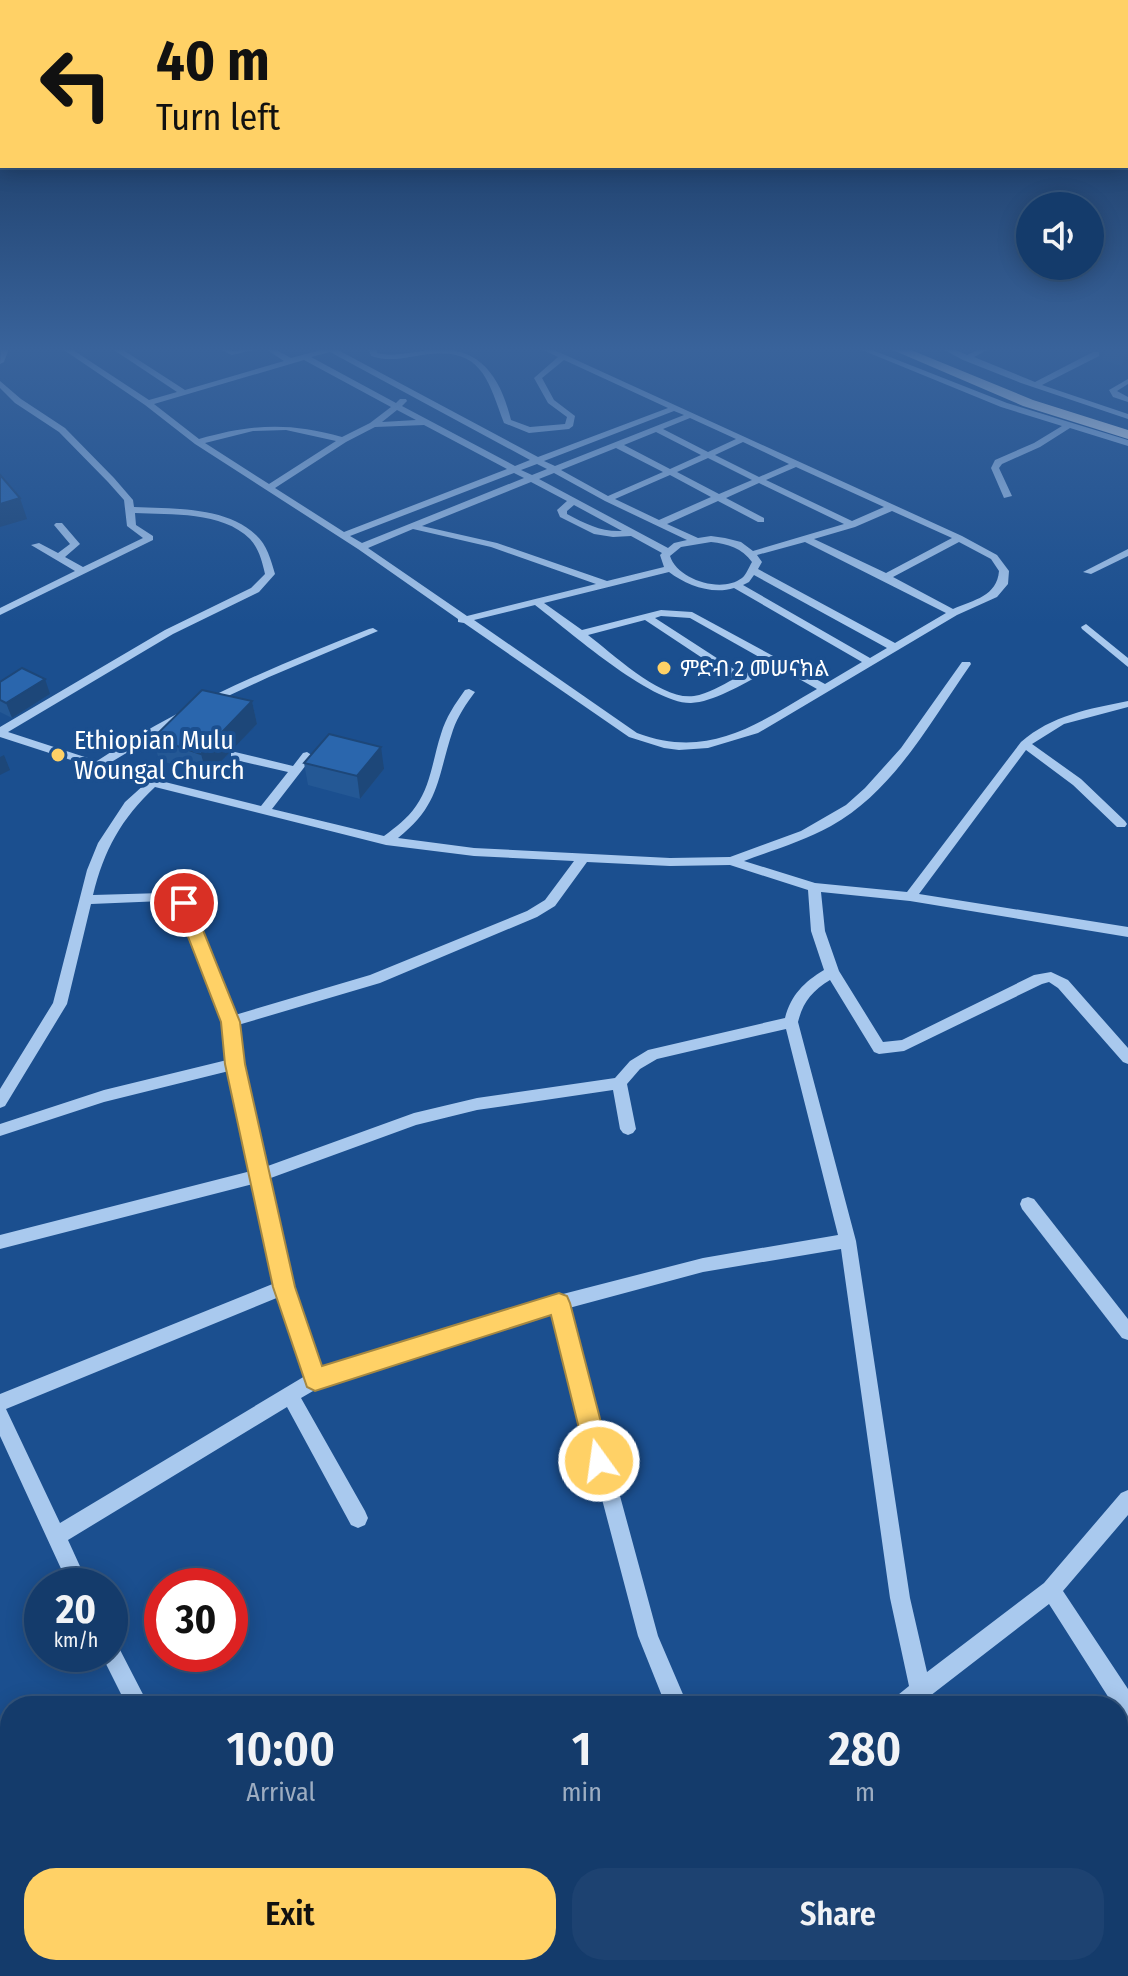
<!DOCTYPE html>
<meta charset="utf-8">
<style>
:root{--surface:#143b6b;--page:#1d4271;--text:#f1f3f6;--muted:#9dadc1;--line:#33557e;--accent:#ffd166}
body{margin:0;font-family:"Fira Sans Condensed","Noto Sans Ethiopic",sans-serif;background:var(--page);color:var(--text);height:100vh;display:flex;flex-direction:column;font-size:30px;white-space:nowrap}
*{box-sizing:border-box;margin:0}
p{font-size:26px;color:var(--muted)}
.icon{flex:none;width:44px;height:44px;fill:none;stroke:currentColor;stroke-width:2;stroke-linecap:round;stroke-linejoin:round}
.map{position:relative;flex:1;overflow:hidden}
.drawer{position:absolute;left:0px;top:1696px;width:1128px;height:280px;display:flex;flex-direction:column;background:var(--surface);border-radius:32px 32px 0 0;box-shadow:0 4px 20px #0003,0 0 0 2px var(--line)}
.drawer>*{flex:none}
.banner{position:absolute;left:0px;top:0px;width:1128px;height:168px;box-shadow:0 4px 20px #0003,0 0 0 2px var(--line);background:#ffd166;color:#111;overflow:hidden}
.tools{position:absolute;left:1016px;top:192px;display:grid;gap:16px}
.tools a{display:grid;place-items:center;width:88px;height:88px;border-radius:50%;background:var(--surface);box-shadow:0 4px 20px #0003,0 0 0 2px var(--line);font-size:40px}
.speed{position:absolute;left:24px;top:1568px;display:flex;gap:16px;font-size:40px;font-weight:700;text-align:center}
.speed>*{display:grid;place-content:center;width:104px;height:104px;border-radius:50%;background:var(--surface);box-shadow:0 4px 20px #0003,0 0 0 2px var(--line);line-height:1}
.speed small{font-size:20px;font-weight:400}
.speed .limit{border:12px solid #d22;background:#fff;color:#111}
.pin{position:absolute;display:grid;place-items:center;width:68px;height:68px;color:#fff;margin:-34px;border:4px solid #fff;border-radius:50%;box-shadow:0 2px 8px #0007}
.me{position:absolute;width:88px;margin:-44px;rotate:346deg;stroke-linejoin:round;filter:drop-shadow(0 0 6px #0008)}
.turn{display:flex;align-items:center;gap:28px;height:168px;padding:0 24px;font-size:36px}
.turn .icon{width:104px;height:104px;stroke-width:2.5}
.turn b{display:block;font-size:56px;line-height:68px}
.eta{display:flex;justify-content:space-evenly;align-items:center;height:136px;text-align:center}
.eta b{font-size:48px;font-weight:600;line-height:56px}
.cta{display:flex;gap:16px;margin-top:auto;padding:16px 24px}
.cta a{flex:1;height:92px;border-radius:32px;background:var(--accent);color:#111;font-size:32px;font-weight:600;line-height:92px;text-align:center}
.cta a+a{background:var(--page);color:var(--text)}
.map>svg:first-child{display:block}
</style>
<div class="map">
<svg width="1128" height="1976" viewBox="0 0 1128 1976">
<rect width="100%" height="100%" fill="#1b4f8f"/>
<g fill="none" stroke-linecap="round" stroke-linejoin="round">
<g fill="#a9c9ee" fill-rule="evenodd">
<path d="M1 348H9L4 362 0 364Z"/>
<path d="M61 348H70L149 400 177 392 111 348H120L185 390 284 361 264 348H273L291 358 328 348H339L338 350 538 457 668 408 564 360 542 378 554 400 575 416 573 426 569 429 529 433 504 423C487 378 482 346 422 355 403 358 390 362 371 356L368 348H376L377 353C393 357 406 353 422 351 475 342 499 371 511 420L530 427 565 424 567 417 548 403 534 378 558 357 540 348H550L962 536 997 555 1009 571 1008 584 997 597 957 615 758 733 708 748 679 750 664 748 629 737 464 623 458 622V619L358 549 195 444 145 405ZM330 352 530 460 515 466 402 406 407 401 406 399H400L396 403 311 357ZM304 360 391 407 370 423 342 437C289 422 252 424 199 439L154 404ZM397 410 416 420 382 422ZM674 411 684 415 555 466 544 461ZM690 418 736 439 708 452 663 429ZM424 425 507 469 344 532 275 488 346 442 375 427ZM286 430 336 441 269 484 205 443 253 431ZM656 432 701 455 670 469 624 445ZM743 442 789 464 759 477 715 455ZM616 448 663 472 608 496 561 470ZM708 458 752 480 719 494 677 472ZM537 464 547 469 532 475 521 470ZM796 467 884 507 852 521 766 480ZM514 473 524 478 362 543 350 536ZM554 473 605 501 687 540 674 543 668 548 539 479ZM670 475 711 497 659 520 615 499ZM531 482 567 501 557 510 560 517 594 534 613 537 631 536 662 553 660 555 664 567 607 581 497 543 422 526ZM759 483 844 524 753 551 741 542 725 538 711 536 698 538 667 524 718 501 758 522H764V518L726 498ZM574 505 622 531C601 532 586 524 567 514V511ZM892 511 952 538 886 573 814 539 855 527ZM413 529 491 547 596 584 467 616 368 548ZM711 542C728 544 742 548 752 562 749 567 746 575 742 578 721 594 677 579 670 556L681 547ZM805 542 946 613 895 643 758 569 762 562 757 555ZM959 542 991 559 999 571C997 596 974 600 953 609L893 577ZM669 572C686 585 712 595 734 588L862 662 825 684 692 612 661 610 582 630 544 603ZM754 575 887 648 870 658 743 585 749 582ZM535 605C568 630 651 704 691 703 717 702 753 678 776 666L817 689C757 724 709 760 637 733L474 620ZM661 616 690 618 768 662 743 675 655 618ZM645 620 734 679C722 685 708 694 694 696 662 701 613 654 588 635Z"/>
<path d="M217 348 233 351 261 348 232 355Z"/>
<path d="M857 348H867L1007 403 1128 440V446L1070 428 1040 447 1002 464 999 468 1012 496 1004 498 991 468 995 460 1034 443 1062 426 1001 407Z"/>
<path d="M941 348H951L967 355 981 348H991L974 357 1035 382 1093 352H1099V356L1042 385 1128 414V419L1021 383 963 360Z"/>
<path d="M1128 379V384L1117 391 1128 397V402L1113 397 1109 390Z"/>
<path d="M0 381 21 399 65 428 114 478 133 500 134 507C172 509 226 506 256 535 267 545 271 560 275 574L259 592 173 634 8 732 97 761C182 705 275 666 369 629L373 628 378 631 269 677 200 709 108 764 157 780 261 806 288 772 231 759V753L235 752 293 766 303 753 307 752 313 756 272 809 384 836C396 827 407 819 416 806 431 785 433 758 441 734 446 717 455 704 465 690L469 689 475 692C466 704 458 716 453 730 437 777 441 804 398 838L474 848 670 858 730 857 801 831 846 805 865 788 901 748 962 662H970L971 664C931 721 894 791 831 826 804 841 773 850 744 861L815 883 907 892 1021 742C1052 715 1089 709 1128 701V707L1064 724 1032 744 1081 779 1125 821 1127 824 1125 827H1117L1073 785 1026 750 919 894 1128 927V937L910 901 821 892 825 931 839 971 883 1042 902 1040 1034 975 1051 972 1068 980 1128 1048V1064L1123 1062 1058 988 1049 982 1042 984 904 1051 879 1054 874 1052 830 980C812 991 803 1002 798 1022L856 1241 910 1598 927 1672 1044 1583 1121 1493 1128 1490V1515L1063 1591 1128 1689V1719L1121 1715 1118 1706H1114L1049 1604 917 1706H889L893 1699 909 1686 890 1598 841 1249 703 1272 569 1308 658 1636 688 1706H666L638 1636 553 1313 320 1387 301 1398 365 1511 368 1518 365 1525 358 1528 351 1525 287 1407 68 1540 89 1586H69L0 1436V1394L275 1283 253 1184 0 1249V1235L251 1171 229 1071 104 1102 0 1136V1124L104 1090 227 1060 223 1022 179 906 163 901 91 904 67 1004 5 1106 0 1108V1089L53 1003 87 870 98 843 125 802 145 784 0 737V727L165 630 251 588 265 574C262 561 259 549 250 539 222 511 171 515 135 513L136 525 153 536V540L0 615V608L75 571 31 545 39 543 58 553 70 544 54 525 56 523H62L80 544 65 557 83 567 143 538 127 526 124 500 108 482 59 432 15 403 0 388ZM155 787 386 845 474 856 574 861 545 900 527 911 370 975 235 1015 189 900 163 893 93 895C104 850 121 819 155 787ZM587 862 670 866 730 865 808 890 811 931 824 970C804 982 791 995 785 1018L648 1050 630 1061 615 1078 477 1098 414 1113 265 1167 242 1064 238 1025 380 983 537 917 555 906ZM786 1029 838 1235 703 1258 559 1295 321 1370 292 1287 268 1179 416 1125 477 1110 613 1090 620 1129 623 1133 628 1135 633 1133 636 1129 627 1084 640 1069 657 1059ZM279 1297 305 1376 60 1523 6 1409Z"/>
<path d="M1128 549V556L1091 574 1083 572Z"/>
<path d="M1086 624 1128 658V667L1082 629 1081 627Z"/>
<path d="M1028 1197 1034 1199 1128 1319V1340L1122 1338 1022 1209 1020 1204 1022 1199Z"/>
<path d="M110 1641 117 1644 149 1706H127L101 1654H110Z"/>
<path d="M7 1899 10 1901V1934L2 1930 0 1902Z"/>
<path d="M10 1966H34L36 1976H12Z"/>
<path d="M261 1966H287L291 1976H266Z"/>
<path d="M569 1966H600L595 1976H564Z"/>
</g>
<path fill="#fff" fill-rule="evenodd" d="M888 348H906L1033 400 1128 430V439L1023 406Z"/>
</g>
<g fill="#245895">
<path d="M1106 348H1128L1122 366 1102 360Z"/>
<path d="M0 682 50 694 12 718 0 712Z"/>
<path d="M252 701 257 724 207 776 159 760 153 738Z"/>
<path d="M304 763 384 769 360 799 308 785Z"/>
</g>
<g fill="#1d4779">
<path d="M1127 348 1128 363 1122 366Z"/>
<path d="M20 498 27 519 0 527V504Z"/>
<path d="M45 679 50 694 12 718 6 703Z"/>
<path d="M252 701 257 724 207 776 201 754Z"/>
<path d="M381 747 384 769 360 799 357 776Z"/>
<path d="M4 755 10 770 0 775V757Z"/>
</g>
<g fill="#2a66ad" stroke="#1d4779" stroke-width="2">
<path d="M0 475 20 498 0 504Z"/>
<path d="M22 668 45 679 6 703 0 700V682Z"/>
<path d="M202 690 252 701 201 754 153 738Z"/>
<path d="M329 734 381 747 357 776 304 763Z"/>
</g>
<linearGradient id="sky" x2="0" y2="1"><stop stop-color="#0f2b4f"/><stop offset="0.56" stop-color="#39639b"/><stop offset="1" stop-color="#39639b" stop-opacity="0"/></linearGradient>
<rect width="1128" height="624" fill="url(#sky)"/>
<path fill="#ffd166" stroke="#a68842" stroke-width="2" d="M184 897 192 903 240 1022 245 1064 295 1287 322 1366 559 1293 567 1296 570 1303 611 1461 608 1469 599 1473 591 1469 587 1461 551 1315 315 1391 307 1387 273 1287 225 1064 221 1022 175 903Z"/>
<g fill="#ffd166" stroke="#1b4f8f" stroke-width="3">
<circle cx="664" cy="668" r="8"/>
<circle cx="58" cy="755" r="8"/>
</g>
<g text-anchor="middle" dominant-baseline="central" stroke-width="8" stroke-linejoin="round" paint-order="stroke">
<g font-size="22" fill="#fff" stroke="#1b4f8f" text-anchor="start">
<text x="680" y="668">ምድብ 2 መሠናክል</text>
</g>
<g font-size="26" fill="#fff" stroke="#1b4f8f" text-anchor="start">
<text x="74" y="740">Ethiopian Mulu<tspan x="74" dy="30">Woungal Church</tspan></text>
</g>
</g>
</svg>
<div class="tools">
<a><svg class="icon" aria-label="sound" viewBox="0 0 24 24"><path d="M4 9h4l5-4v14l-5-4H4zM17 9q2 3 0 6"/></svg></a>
</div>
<div class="speed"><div>20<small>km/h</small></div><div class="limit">30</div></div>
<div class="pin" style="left:184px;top:903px;background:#d93025"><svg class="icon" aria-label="arrive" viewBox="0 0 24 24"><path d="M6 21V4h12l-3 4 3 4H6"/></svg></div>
<svg class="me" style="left:599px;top:1461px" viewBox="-20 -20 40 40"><circle r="17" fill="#ffd166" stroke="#fff" stroke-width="3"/><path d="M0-11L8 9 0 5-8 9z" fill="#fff"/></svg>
<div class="banner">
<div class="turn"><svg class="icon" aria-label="left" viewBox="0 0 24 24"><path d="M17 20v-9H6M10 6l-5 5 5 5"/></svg><div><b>40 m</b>Turn left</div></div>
</div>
<section class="drawer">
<div class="eta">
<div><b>10:00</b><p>Arrival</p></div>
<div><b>1</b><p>min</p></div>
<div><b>280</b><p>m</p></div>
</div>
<div class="cta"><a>Exit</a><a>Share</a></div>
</section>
</div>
